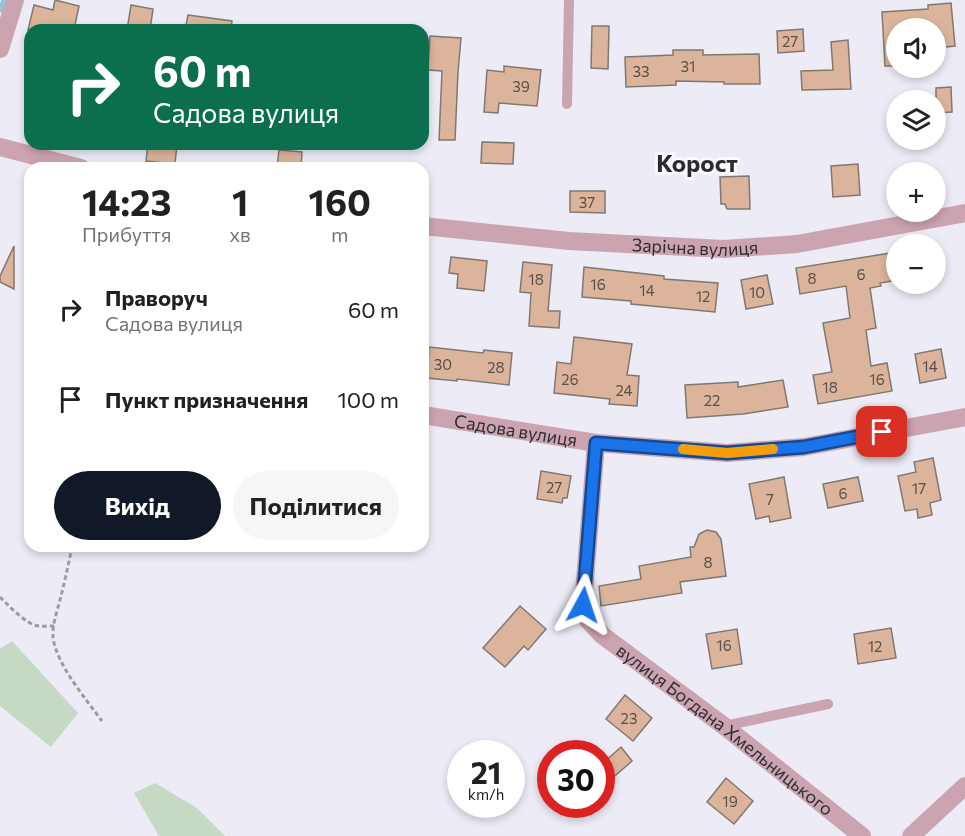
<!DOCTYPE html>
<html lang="uk">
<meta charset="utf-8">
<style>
:root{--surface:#fff;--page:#f6f6f6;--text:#202124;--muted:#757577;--accent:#111827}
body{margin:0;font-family:Commissioner,sans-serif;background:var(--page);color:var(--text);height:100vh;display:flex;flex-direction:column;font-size:22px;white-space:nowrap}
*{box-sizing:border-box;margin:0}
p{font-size:20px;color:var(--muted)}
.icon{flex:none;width:33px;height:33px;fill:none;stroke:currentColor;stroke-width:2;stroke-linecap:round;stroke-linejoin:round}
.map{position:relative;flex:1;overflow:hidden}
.side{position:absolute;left:24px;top:162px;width:405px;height:390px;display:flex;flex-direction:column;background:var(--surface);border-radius:18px;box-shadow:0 3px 9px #0003}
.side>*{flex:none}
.guide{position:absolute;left:24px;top:24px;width:405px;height:126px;border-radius:18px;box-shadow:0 3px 9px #0003;background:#0b6e4f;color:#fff;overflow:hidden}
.controls{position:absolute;left:886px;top:18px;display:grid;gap:12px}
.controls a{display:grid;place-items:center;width:60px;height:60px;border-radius:50%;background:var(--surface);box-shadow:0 3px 9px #0003;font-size:30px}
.speed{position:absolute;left:447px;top:740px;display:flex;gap:12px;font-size:30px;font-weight:700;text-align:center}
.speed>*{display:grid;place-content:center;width:78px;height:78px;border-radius:50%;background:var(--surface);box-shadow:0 3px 9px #0003;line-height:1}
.speed small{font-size:15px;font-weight:400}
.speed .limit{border:9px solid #d22;background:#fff;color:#111}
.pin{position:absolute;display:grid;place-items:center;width:51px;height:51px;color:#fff;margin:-26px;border-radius:12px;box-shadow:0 3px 9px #0006}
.me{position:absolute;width:66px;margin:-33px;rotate:5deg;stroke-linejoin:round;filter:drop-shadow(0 0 4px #0008)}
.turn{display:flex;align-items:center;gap:21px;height:126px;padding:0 30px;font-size:27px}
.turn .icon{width:78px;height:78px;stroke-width:2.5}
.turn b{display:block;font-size:42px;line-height:51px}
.eta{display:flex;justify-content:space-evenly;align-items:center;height:102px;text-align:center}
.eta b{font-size:36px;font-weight:700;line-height:42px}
.primary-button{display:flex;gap:12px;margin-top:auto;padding:12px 30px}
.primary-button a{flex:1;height:69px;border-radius:36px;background:var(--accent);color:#fff;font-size:24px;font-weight:700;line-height:69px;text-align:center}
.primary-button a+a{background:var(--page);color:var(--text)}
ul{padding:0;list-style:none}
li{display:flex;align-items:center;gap:18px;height:90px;padding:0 30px}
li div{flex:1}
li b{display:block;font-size:22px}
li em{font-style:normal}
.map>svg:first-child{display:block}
</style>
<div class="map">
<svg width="965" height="836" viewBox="0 0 965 836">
<rect width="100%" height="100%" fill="#ecebf6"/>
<g fill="#c6d9c4">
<path d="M12 641 78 713 51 747 0 706V649Z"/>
<path d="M155 783 197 808 225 836H159L134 793Z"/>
</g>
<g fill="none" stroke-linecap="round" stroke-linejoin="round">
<path stroke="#94c5d6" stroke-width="5" d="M0 10 4 0"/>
</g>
<g fill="#dbb49b" stroke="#827872" stroke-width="1.5">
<path d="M55 0 79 6 74 30H28L34 5 53 10Z"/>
<path d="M951 3 955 46 936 48V28H897V66H885L882 12 928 9V5Z"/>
<path d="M131 5 153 9 150 30H127Z"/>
<path d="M188 15 232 21 231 30H185Z"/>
<path d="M592 26H609L608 69 591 68Z"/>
<path d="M803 29 804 51 778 53 777 31Z"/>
<path d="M430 36 461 38 458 72 455 140H439L442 71 428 70Z"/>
<path d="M848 40 851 89 802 90 801 71 833 70 831 42Z"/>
<path d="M673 50H703V55L759 54 760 84H724V82L676 81V85L626 87 625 57 673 55Z"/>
<path d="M504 66 541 70 537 106 499 103 498 113 484 112 487 70 504 72Z"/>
<path d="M951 87 952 112 936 113V88Z"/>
<path d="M482 142 514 143 513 164 481 163Z"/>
<path d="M148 144H177L175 164 146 161Z"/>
<path d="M279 150 302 152 301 168H277Z"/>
<path d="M858 164 860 195 833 197 831 166Z"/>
<path d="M749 176 750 209H727L725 204H721L720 177Z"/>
<path d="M570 191H605V213L570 212Z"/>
<path d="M14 246V289L0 282V276Z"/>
<path d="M897 252V280L880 283 881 286 870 288 876 328 866 330 871 366 887 363 892 391 818 404 813 375 832 372 823 323 850 318 846 286 800 294 796 268Z"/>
<path d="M451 257 487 261 484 291 457 288 458 274 449 273Z"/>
<path d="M523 262 552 265 548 311H560L559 328 529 326 531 293 520 292Z"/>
<path d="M584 267 664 276V279L718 283 715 312 631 304V301L582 297Z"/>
<path d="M767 275 773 304 746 309 741 280Z"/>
<path d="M574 337 632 344 627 375 639 376 637 406 609 404 610 399 554 393 557 362 571 364Z"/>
<path d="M429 347 483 353 484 350 512 353 509 385 457 379V381L427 378Z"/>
<path d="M941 349 946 378 920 383 915 354Z"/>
<path d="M783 380 788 407 743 414 687 418 685 385 738 382V387Z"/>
<path d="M933 458 941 500 930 503 932 515 918 518 917 509 905 511 898 476 916 472 914 462Z"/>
<path d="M541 471 571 476 567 498H563L562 503 537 499Z"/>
<path d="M784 477 791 518 770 522 769 516 756 519 749 484Z"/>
<path d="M858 477 863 501 828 508 823 484Z"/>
<path d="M707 530 716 532 721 539 726 576 680 582 682 593 601 606 599 586 641 579 639 566 691 557 690 547H694L699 534Z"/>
<path d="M520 606 546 629 528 650 524 646 505 667 483 648Z"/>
<path d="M891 628 896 658 858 664 854 634Z"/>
<path d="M737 629 742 664 712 669 706 634Z"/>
<path d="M625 695 652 718 633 741 606 719Z"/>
<path d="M621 747 632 761 608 782 602 774V764Z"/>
<path d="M726 778 753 801 734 824 707 802Z"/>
</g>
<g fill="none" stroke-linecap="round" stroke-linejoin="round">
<g stroke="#9c9ba3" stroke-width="3" stroke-dasharray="4.5 3" stroke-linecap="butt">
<path d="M72 546C69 563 65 580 61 596 58 609 52 624 53 637 56 664 86 699 102 721"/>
<path d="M0 597C10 607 21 619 34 625 40 627 48 626 54 626"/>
</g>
<g stroke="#cca3b0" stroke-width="10">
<path d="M567 104 569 0"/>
<path d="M724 726 828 704"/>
</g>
<g stroke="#cca3b0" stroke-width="18">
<path d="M0 49 15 0"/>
<path d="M0 147 81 168"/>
<path id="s1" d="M423 226 569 241 724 249 797 244 965 213"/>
<path id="s2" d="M423 415 596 443 727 453 804 447 965 417"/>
<path id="s3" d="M596 443 583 605 588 620 602 635 724 726 862 836"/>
<path d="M911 836 965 786"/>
</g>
</g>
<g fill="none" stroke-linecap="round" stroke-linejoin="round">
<defs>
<path id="route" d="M583 605 596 443 727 453 804 447 882 432"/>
</defs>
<use href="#route" stroke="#114b97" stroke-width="15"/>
<use href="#route" stroke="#1a73e8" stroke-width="10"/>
<path stroke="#f59e0b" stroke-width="10" d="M683 449 727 453 773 449"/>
</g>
<g text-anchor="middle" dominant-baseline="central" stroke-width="6" stroke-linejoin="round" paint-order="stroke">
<g font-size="15" fill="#59504c">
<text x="790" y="41">27</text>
<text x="688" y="66">31</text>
<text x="641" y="71">33</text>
<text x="521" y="86">39</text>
<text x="587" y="202">37</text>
<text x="861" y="274">6</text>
<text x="812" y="278">8</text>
<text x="536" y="279">18</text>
<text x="598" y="284">16</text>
<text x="647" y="290">14</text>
<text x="757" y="292">10</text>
<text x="703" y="296">12</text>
<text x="443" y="364">30</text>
<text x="930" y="366">14</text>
<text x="496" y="367">28</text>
<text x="570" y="379">26</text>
<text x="877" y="379">16</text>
<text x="830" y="387">18</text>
<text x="624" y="390">24</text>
<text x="712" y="400">22</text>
<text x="554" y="487">27</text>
<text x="919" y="488">17</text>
<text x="843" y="493">6</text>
<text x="770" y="499">7</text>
<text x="708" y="562">8</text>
<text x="724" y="645">16</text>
<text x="875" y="646">12</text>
<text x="629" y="718">23</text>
<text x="730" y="801">19</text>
</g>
<g font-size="18" fill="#2e2e32" stroke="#faf9fe">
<text stroke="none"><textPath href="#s1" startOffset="273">Зарічна вулиця</textPath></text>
<text stroke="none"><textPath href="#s2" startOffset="94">Садова вулиця</textPath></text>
<text stroke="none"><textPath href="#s3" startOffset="354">вулиця Богдана Хмельницького</textPath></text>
</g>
<g font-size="24" font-weight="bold" fill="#2b2b33" stroke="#faf9fe">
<text x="697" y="162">Корост</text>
</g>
</g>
</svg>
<div class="controls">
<a><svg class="icon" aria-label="sound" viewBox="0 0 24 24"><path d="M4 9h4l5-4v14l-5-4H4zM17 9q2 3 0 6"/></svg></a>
<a><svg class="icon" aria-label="layers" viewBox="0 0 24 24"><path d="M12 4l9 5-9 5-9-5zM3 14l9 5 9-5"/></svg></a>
<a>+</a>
<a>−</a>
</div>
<div class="speed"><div>21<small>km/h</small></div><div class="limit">30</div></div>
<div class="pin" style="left:882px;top:432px;background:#d93025"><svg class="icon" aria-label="arrive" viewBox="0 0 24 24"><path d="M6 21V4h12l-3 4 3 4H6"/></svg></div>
<svg class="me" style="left:583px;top:605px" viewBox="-20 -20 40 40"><path d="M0-17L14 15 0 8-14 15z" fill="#1a73e8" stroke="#fff" stroke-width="4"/></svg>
<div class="guide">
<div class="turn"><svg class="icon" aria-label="right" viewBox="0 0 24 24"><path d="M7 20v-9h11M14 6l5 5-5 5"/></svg><div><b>60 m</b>Садова вулиця</div></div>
</div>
<section class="side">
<div class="eta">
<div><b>14:23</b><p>Прибуття</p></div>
<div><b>1</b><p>хв</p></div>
<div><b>160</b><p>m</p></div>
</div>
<ul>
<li><svg class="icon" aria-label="right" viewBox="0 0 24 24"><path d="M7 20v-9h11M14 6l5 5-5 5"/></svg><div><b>Праворуч</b><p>Садова вулиця</p></div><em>60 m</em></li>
<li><svg class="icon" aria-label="arrive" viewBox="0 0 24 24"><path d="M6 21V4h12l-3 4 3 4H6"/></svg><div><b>Пункт призначення</b></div><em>100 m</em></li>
</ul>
<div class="primary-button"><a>Вихід</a><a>Поділитися</a></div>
</section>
</div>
